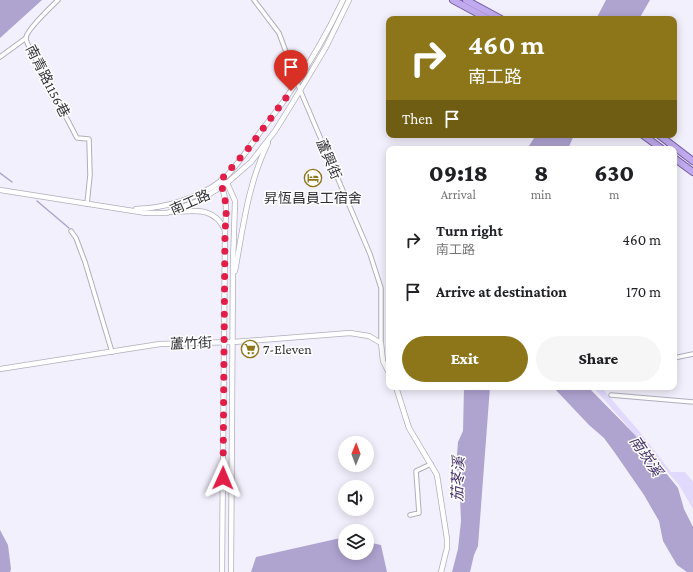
<!DOCTYPE html>
<meta charset="utf-8">
<style>
:root{--surface:#fff;--page:#f6f6f6;--text:#202124;--muted:#757577;--accent:#8d751a}
body{margin:0;font-family:"Crimson Pro","Noto Sans TC",serif;background:var(--page);color:var(--text);height:100vh;display:flex;flex-direction:column;font-size:15px;white-space:nowrap}
*{box-sizing:border-box;margin:0}
p{font-size:13px;color:var(--muted)}
.icon{flex:none;width:22px;height:22px;fill:none;stroke:currentColor;stroke-width:2;stroke-linecap:round;stroke-linejoin:round}
.map{position:relative;flex:1;overflow:hidden}
.panel{position:absolute;left:386px;top:146px;width:291px;height:244px;display:flex;flex-direction:column;background:var(--surface);border-radius:8px;box-shadow:0 2px 10px #0003}
.panel>*{flex:none}
.hud{position:absolute;left:386px;top:16px;width:291px;height:122px;border-radius:8px;box-shadow:0 2px 10px #0003;background:#8d751a;color:#fff;overflow:hidden}
.needle{width:26px;rotate:1deg}
.fabs{position:absolute;left:338px;top:436px;display:grid;gap:8px}
.fabs a{display:grid;place-items:center;width:36px;height:36px;border-radius:50%;background:var(--surface);box-shadow:0 2px 10px #0003;font-size:20px}
.pin{position:absolute;display:grid;place-items:center;width:34px;height:34px;color:#fff;margin:-41px -17px;border-radius:50% 50% 50% 0;rotate:-45deg;box-shadow:0 0 4px #0007}
.pin .icon{rotate:45deg}
.me{position:absolute;width:44px;margin:-22px;rotate:1deg;stroke-linejoin:round;filter:drop-shadow(0 0 3px #0008)}
.turn{display:flex;align-items:center;gap:14px;height:84px;padding:0 16px;font-size:18px}
.turn .icon{width:52px;height:52px;stroke-width:2.5}
.turn b{display:block;font-size:28px;line-height:34px}
.then{display:flex;align-items:center;height:38px;padding:0 16px;background:#0003;gap:8px;font-size:15px}
.eta{display:flex;justify-content:space-evenly;align-items:center;height:68px;text-align:center}
.eta b{font-size:24px;font-weight:800;line-height:28px}
.action{display:flex;gap:8px;margin-top:auto;padding:8px 16px}
.action a{flex:1;height:46px;border-radius:24px;background:var(--accent);color:#fff;font-size:16px;font-weight:800;line-height:46px;text-align:center}
.action a+a{background:var(--page);color:var(--text)}
ul{padding:0;list-style:none}
li{display:flex;align-items:center;gap:12px;height:52px;padding:0 16px}
li div{flex:1}
li b{display:block;font-size:15px}
li em{font-style:normal}
.map>svg:first-child{display:block}
</style>
<div class="map">
<svg width="693" height="572" viewBox="0 0 693 572">
<rect width="100%" height="100%" fill="#f3f0fd"/>
<path fill="#e2dafc" d="M593 387H601L639 431 671 472H685L693 482V509L679 485Z"/>
<g fill="#afa3d0">
<path d="M0 0H42L0 38Z"/>
<path d="M606 0H650L639 19H596Z"/>
<path d="M536 135H574L568 149H527Z"/>
<path d="M464 387H490L478 546 474 555 470 572H452L458 549 461 521 459 474 456 467 458 442 463 431Z"/>
<path d="M553 387H588L635 435 678 488 684 509 693 527V572H687L677 565 663 541 659 521 644 495 615 453 604 438 589 425Z"/>
<path d="M0 530 8 545 11 569 10 572H0Z"/>
<path d="M345 537V553H367V542L381 545 387 572H251L256 557Z"/>
</g>
<g fill="none" stroke-linecap="round" stroke-linejoin="round">
<g stroke="#afa3d0" stroke-width="1.5">
<path d="M0 173 12 182"/>
<path d="M37 201 69 228"/>
</g>
<defs>
<g id="minor">
<path d="M58 0C52 6 26 30 26 38 26 43 30 48 32 52L77 138 89 139 90 175 87 204"/>
<path d="M254 0 279 33 300 90 370 254 381 288V343"/>
<path d="M0 57 26 38"/>
<path d="M71 231 76 238 85 262 112 352"/>
<path d="M674 358 693 354"/>
<path d="M611 395 693 402"/>
<path d="M410 515 419 513 416 471 431 464"/>
</g>
<g id="tertiary">
<path d="M0 190 146 213H167L200 200 227 183 251 162 275 131 293 102 326 47 349 0"/>
<path d="M136 209C165 208 197 199 221 181 236 169 249 147 261 131 271 118 281 106 290 92 310 63 328 32 343 0"/>
<path d="M173 212C193 211 214 206 225 230"/>
<path d="M235 271C243 228 248 183 268 143"/>
<path d="M0 369 160 344 233 342 350 333 369 336 381 343 383 361 389 373"/>
<path d="M396 387 409 428 437 475 447 539V548L441 572"/>
<path d="M222 572 225 230C226 220 227 209 225 199 224 192 221 187 221 180L227 183 235 201 233 263 231 572"/>
</g>
<g id="primary">
<path d="M453 0 488 19"/>
<path d="M466 0 501 19"/>
<path d="M643 135 662 149"/>
<path d="M659 135 693 161"/>
<path d="M674 158 693 172"/>
</g>
</defs>
<use href="#minor" stroke="#b1aebc" stroke-width="5.5"/>
<use href="#tertiary" stroke="#b1aebc" stroke-width="6"/>
<use href="#primary" stroke="#745ca6" stroke-width="8"/>
<use href="#minor" stroke="#fff" stroke-width="3.5"/>
<use href="#tertiary" stroke="#fff" stroke-width="4.5"/>
<use href="#primary" stroke="#c1abee" stroke-width="6"/>
</g>
<g fill="none" stroke-linecap="round" stroke-linejoin="round">
<path stroke="#e11d48" stroke-width="7" stroke-dasharray="0 12.6" d="M223 478 225 230C226 220 227 209 225 200 224 192 221 187 221 180L248 149 291 91"/>
</g>
<defs>
<symbol id="hotel-ring" viewBox="-11 -11 22 22"><circle r="9.5" fill="#fff" stroke="#8d751a" stroke-width="1.5"/><path d="M-6-4.5h1.5V1H6V5H4.5V3h-9V5H-6ZM-4 0a1.8 1.8 0 1 1 3.6 0ZM.5 0V-2.5h3Q6-2.5 6 0Z" fill="#8d751a"/></symbol>
<symbol id="supermarket-ring" viewBox="-11 -11 22 22"><circle r="9.5" fill="#fff" stroke="#8d751a" stroke-width="1.5"/><path d="M-6-5.5h2.5l.6 2H6L4.5 2H-2.5L-4.4-4H-6ZM-1.5 3.2a1.3 1.3 0 1 0 .1 0ZM3 3.2a1.3 1.3 0 1 0 .1 0Z" fill="#8d751a"/></symbol>
</defs>
<g fill-rule="evenodd">
<use href="#hotel-ring" x="303" y="168" width="20" height="20"/>
<use href="#supermarket-ring" x="240" y="339" width="20" height="20"/>
</g>
<g text-anchor="middle" dominant-baseline="central" stroke-width="3" stroke-linejoin="round" paint-order="stroke">
<g font-size="14" fill="#313036" stroke="#fff">
<text transform="translate(48 81) rotate(63)">南青路1156巷</text>
<text transform="translate(329 159) rotate(67)">蘆興街</text>
<text transform="translate(190 202) rotate(-24)">南工路</text>
<text transform="translate(191 343) rotate(-2)">蘆竹街</text>
</g>
<g font-size="14" fill="#313036" stroke="#fff">
<text x="313" y="198">昇恆昌員工宿舍</text>
<text x="263" y="349" text-anchor="start">7-Eleven</text>
</g>
<g font-size="15" font-style="italic" fill="#443169" stroke="#fff">
<text transform="translate(646 456) rotate(56)">南崁溪</text>
<text transform="translate(458 479) rotate(-88)">茄苳溪</text>
</g>
</g>
</svg>
<div class="fabs">
<a><svg class="needle" viewBox="-14 -14 28 28"><path d="M0-13l5 13h-10z" fill="#e53935"/><path d="M0 13l5-13h-10z" fill="#757577"/></svg></a>
<a><svg class="icon" aria-label="sound" viewBox="0 0 24 24"><path d="M4 9h4l5-4v14l-5-4H4zM17 9q2 3 0 6"/></svg></a>
<a><svg class="icon" aria-label="layers" viewBox="0 0 24 24"><path d="M12 4l9 5-9 5-9-5zM3 14l9 5 9-5"/></svg></a>
</div>
<div class="pin" style="left:291px;top:91px;background:#d93025"><svg class="icon" aria-label="arrive" viewBox="0 0 24 24"><path d="M6 21V4h12l-3 4 3 4H6"/></svg></div>
<svg class="me" style="left:223px;top:478px" viewBox="-20 -20 40 40"><path d="M0-17L14 15 0 8-14 15z" fill="#e11d48" stroke="#fff" stroke-width="4"/></svg>
<div class="hud">
<div class="turn"><svg class="icon" aria-label="right" viewBox="0 0 24 24"><path d="M7 20v-9h11M14 6l5 5-5 5"/></svg><div><b>460 m</b>南工路</div></div>
<div class="then">Then<svg class="icon" aria-label="arrive" viewBox="0 0 24 24"><path d="M6 21V4h12l-3 4 3 4H6"/></svg></div>
</div>
<section class="panel">
<div class="eta">
<div><b>09:18</b><p>Arrival</p></div>
<div><b>8</b><p>min</p></div>
<div><b>630</b><p>m</p></div>
</div>
<ul>
<li><svg class="icon" aria-label="right" viewBox="0 0 24 24"><path d="M7 20v-9h11M14 6l5 5-5 5"/></svg><div><b>Turn right</b><p>南工路</p></div><em>460 m</em></li>
<li><svg class="icon" aria-label="arrive" viewBox="0 0 24 24"><path d="M6 21V4h12l-3 4 3 4H6"/></svg><div><b>Arrive at destination</b></div><em>170 m</em></li>
</ul>
<div class="action"><a>Exit</a><a>Share</a></div>
</section>
</div>
